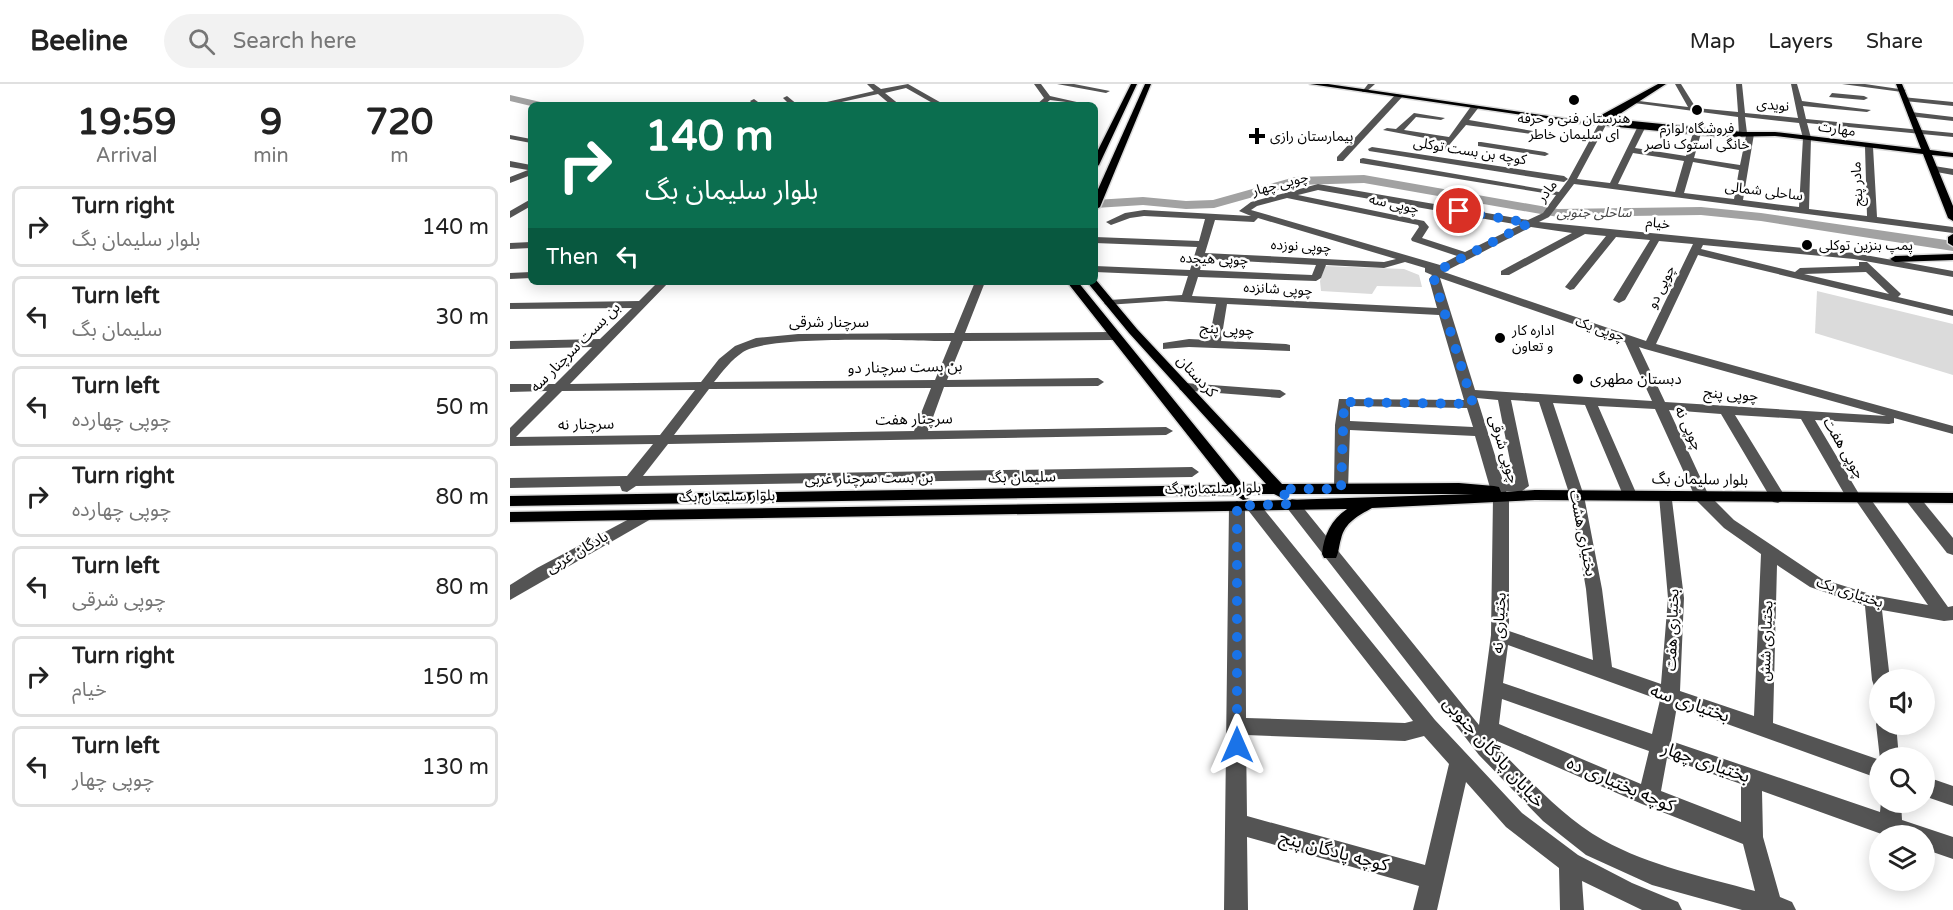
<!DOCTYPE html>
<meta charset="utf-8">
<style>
:root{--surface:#fff;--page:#f2f2f2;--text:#222;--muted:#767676;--line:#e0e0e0}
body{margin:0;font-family:"Varela Round","Noto Sans Arabic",sans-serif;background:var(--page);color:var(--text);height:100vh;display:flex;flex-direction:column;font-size:22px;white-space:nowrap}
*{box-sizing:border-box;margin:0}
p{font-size:20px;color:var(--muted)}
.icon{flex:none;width:33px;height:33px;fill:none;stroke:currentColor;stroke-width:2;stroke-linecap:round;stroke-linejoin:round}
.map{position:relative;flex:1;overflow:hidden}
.details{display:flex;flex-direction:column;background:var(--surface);width:510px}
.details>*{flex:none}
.guide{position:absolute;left:18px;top:18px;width:570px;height:183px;border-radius:9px;box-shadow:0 3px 15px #0003;background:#0b6e4f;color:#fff;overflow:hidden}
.tools{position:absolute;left:1359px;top:585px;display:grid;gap:12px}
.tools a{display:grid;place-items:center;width:66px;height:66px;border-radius:50%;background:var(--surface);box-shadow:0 3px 15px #0003;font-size:30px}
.pin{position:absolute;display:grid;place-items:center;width:51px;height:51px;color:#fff;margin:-26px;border:3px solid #fff;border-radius:50%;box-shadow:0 2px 6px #0007}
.me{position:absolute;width:66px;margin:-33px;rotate:0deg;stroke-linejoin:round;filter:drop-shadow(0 0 4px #0008)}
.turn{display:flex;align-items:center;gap:21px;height:126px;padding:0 18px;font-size:27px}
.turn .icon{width:78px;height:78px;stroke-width:2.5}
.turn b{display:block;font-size:42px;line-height:51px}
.then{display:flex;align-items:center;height:57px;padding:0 18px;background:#0003;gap:12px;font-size:22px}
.eta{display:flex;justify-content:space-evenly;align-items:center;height:102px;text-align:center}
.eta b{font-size:36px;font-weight:700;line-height:42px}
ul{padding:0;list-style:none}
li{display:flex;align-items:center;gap:18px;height:81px;margin:0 12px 9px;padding:0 6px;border:3px solid var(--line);border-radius:9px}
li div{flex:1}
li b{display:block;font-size:22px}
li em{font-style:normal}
header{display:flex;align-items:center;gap:36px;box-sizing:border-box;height:84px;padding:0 30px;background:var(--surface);border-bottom:2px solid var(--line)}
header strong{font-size:28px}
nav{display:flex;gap:33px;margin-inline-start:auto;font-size:21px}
.search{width:420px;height:54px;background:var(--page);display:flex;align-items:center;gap:15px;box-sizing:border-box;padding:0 21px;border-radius:33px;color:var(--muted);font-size:22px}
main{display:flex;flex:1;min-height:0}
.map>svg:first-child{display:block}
</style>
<header>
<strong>Beeline</strong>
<div class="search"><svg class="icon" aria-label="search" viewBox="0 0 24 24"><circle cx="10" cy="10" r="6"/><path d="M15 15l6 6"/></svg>Search here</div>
<nav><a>Map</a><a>Layers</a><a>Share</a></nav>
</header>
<main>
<section class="details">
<div class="eta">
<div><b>19:59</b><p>Arrival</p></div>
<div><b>9</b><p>min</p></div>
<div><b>720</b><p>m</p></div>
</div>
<ul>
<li><svg class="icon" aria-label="right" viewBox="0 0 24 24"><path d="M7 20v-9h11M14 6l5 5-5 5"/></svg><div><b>Turn right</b><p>بلوار سلیمان بگ</p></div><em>140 m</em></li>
<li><svg class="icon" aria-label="left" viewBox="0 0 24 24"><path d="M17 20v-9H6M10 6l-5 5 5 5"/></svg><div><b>Turn left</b><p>سلیمان بگ</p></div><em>30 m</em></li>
<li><svg class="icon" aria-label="left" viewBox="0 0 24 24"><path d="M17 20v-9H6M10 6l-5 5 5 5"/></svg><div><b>Turn left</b><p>چوپی چهارده</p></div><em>50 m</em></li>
<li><svg class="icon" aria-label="right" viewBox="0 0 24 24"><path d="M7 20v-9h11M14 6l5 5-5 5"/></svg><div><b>Turn right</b><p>چوپی چهارده</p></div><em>80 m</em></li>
<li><svg class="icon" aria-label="left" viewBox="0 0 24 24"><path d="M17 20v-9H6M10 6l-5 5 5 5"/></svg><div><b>Turn left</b><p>چوپی شرقی</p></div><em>80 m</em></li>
<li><svg class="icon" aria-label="right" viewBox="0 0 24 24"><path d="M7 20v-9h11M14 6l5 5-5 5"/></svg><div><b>Turn right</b><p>خیام</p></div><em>150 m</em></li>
<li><svg class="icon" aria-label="left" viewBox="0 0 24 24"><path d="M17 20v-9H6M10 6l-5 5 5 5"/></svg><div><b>Turn left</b><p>چوپی چهار</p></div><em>130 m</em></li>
</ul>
</section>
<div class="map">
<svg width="1443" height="826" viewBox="0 0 1443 826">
<rect width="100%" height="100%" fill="#fff"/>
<g fill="#dbdbdb">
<path d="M815 182 894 185 909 191 912 203 867 202 862 210 811 207 810 197Z"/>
<path d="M1307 207 1443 240V291L1305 249Z"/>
</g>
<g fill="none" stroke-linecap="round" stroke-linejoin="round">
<g fill="#a2a2a2" fill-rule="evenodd">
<path d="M0 11 35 19 37 21 21 22 0 17Z"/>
<path d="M854 91 1048 125 1191 123 1251 129 1443 157V167L1251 137 1191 131 1048 133 854 99 786 101 704 124 676 125 633 121 585 124V116L633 113 676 117 703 116 785 93Z"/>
</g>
<defs>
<g id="major">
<path d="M621 0H627L589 81 585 84V72Z"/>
<path d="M635 0H641L590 123 585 126V112Z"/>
<path d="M800 0H818L1086 39 1082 41Z"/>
<path d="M1148 0H1156L1102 35 1233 48H1265L1411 65 1386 0H1392L1420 66 1443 69V73L1422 71 1443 122V137L1438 134 1413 70 1265 52 1213 53 1097 42 1092 36 1084 35Z"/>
<path d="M1443 150V162L1438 159V153Z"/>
<path d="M1443 170V176L1385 178 1380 175 1385 172Z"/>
<path d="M586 196 627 245 772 400 949 399 984 402 989 403 991 408 1025 406 1443 409V419L1025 416 862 424C848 432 835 438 831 455 829 461 829 468 826 474H814L812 470C814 451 821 436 837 425L0 438V428L743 417 963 410H779L772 414 764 410H740L738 415 733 416 725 411 0 422V412L717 401 557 198H568L733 401 756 400 619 249 577 198H585Z"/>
</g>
</defs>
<use href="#major" stroke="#dbdbdb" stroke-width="3"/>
<g fill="#545454" fill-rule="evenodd">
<path d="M357 0H364L371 5 398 0 435 21H426L396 4 375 9 390 21H381L368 10 318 21H304L364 7Z"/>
<path d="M524 0H531L540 12 580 21 540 16 534 21H526L534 14Z"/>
<path d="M547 0H564L600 7 596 9Z"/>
<path d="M858 0H865L856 8H852Z"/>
<path d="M1165 0H1171L1186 24 1228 28 1226 0H1232L1235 29 1288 34 1281 0H1287L1292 17 1361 26 1357 28 1293 22 1296 35 1443 49V53L1297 39 1301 54 1299 125 1357 132 1355 63 1359 61 1363 63 1367 133 1443 143V149L1064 100 1039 133 1029 138 1344 169 1443 187V193L1344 175 1193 161 1191 165 1285 188 1290 184 1349 182V178H1357L1389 208 1391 210 1388 213 1443 226V232L1188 171 1146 260 1443 342V350L1384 334V339L1379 340 1305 336 1349 410H1357L1438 523 1443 522V536L1434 537 1372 526 1380 596H1370V603L1364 602 1362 596 1355 522 1300 503 1267 481 1263 639 1370 676V695L1167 622 1161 657 1370 728 1371 718H1391L1392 736 1443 753V775L1414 765V752H1377L1252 707 1253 753 1270 813 1282 818 1286 826H1232L1142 801 1076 771 1033 737 969 671 774 420 782 415 787 416 969 641 981 551 983 414 965 352 840 346 838 405 831 410 824 405 825 341 829 315 954 316 929 231 717 220 711 257 776 260 780 261V267L679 263 653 265V259L679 255 699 256 706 220 656 217 596 221 594 219 600 216 672 211 678 192 585 188V182L680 186 687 163 585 159V153L689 157 695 135 634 132 620 134 601 141 596 138 615 129 634 126 741 132 729 127 741 118 808 100 1018 136 1033 129 1046 111 850 79V75L853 74 1049 108 1058 96 1088 41 1092 39 1096 41 1067 95 1100 99 1127 44 1131 42 1135 44 1125 64 1176 72 1183 49 1187 47 1191 49 1184 74 1230 81 1236 52 1229 50 1228 33 1117 18 1121 16 1178 23ZM1235 33 1289 39 1293 54 1289 123 1233 116 1244 50 1237 49ZM1123 69 1174 77 1165 108 1108 100ZM1183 78 1229 86 1224 115 1174 109ZM808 106 1010 141 955 168 912 154 919 143 914 137 788 111ZM777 114 908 141 909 143 901 155 902 157 947 172 930 181 741 126 747 122ZM748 134 886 175 874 178 695 169 705 136 744 138ZM1021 143 1062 149 991 187V191H999L1075 150 1096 152 1055 203 1060 206 1064 205 1106 153 1140 156 1103 216 1109 219 1115 216 1149 157 1183 160 1136 257 934 188ZM693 175 806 181 802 191 690 186ZM895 178 915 184V188L922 191 919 195 927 224 682 212 688 193 806 197 811 194 816 181 874 184ZM1356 188 1379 210 1294 190ZM930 194 1115 258 1142 317 965 306ZM1129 263 1135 265 1376 332 1155 318ZM967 314 988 316 1004 397H993ZM1001 316 1029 318 1060 412 1076 505 1083 576 999 547V414L996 407H1012L1019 402ZM1043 319 1075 321 1113 411 1120 416 1127 411 1088 322 1145 325 1187 417 1214 444 1251 470 1244 632 1170 607 1174 514 1161 408H1151L1149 412 1158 514 1151 600 1102 583 1092 505 1074 412ZM840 322 957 324 963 343 840 337ZM1159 326 1211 330 1263 418 1268 419 1276 414 1225 331 1291 335 1339 418H1347L1418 521 1363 511 1312 495 1224 436 1198 410ZM998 561 1150 616 1142 650 993 599ZM992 615 1139 667 1131 700 989 640ZM987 657 1132 720 1233 760 1245 807C1194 793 1140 782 1093 756 1052 733 1019 695 986 662ZM1157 674 1231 700V738L1151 707Z"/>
<path d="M1332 0H1355L1396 6 1392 8Z"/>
<path d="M1322 9 1354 12 1358 14 1354 16 1319 13Z"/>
<path d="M886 10 893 12 833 77H827V73Z"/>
<path d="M277 12 288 21H280L273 14Z"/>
<path d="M1392 13 1443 18V22L1395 17Z"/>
<path d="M244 15 252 21H244L240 17Z"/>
<path d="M962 21 969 23 959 36 1047 51 1043 53 956 41 935 66 931 64 936 58 873 46 877 44 886 45 904 29 935 34 931 36 906 33 894 46 939 53Z"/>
<path d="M1401 28 1443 33V37L1398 32Z"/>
<path d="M0 51 21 55V59L0 55Z"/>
<path d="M971 58 1035 68 1039 70 1035 72 968 62V58Z"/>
<path d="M862 63 1054 92 1058 95 1054 98 859 67 858 65Z"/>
<path d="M0 77 21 81V91L0 99V93L18 86 0 83Z"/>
<path d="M1424 82 1443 85V91L1421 87V83Z"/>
<path d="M21 115V122L0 134V127Z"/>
<path d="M21 158V164L0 165V159Z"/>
<path d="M21 188V194L0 195V189Z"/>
<path d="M148 198H159L60 300 191 298 209 275 225 262 246 254 288 250 444 249 465 198H475L455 249 604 248 610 252 604 256 453 257 437 296 588 294 594 298 588 302 434 303 418 347 656 343 663 347 656 351 158 360 133 392 682 383 689 388 682 393 126 402 117 408 112 407 110 402 0 404V394L117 392 143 360 0 362V344L37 307 0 308V300H45L82 263 0 265V257L90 255 122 224 0 225V219L129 217ZM441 257 425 296 204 298C213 287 221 276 233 268 261 250 400 257 441 257ZM421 304 404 347 164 351 199 305ZM185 306 150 351 6 353 52 307Z"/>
<path d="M675 299 770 306 776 310 770 314 670 306 669 303 670 300Z"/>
<path d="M1402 409 1407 410 1443 454V471L1437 469 1397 418 1394 414 1397 410Z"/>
<path d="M727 417 735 422 736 634 895 639 903 637 738 426 735 422 738 418H748L925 636 1012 729 1068 771 1122 799 1168 818 1172 826H1132L1072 797 1074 826H1050L1049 784 996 743 956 698 927 826H903L909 802 737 753 738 826H714L719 422ZM736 651 895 657 914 652 939 680 915 781 737 732Z"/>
<path d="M136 426 141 427 144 431 141 435 0 516V501L27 484Z"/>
<path d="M1370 634V640H1386L1389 674 1370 675 1366 640Z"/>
<path d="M1414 692 1443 702V722L1414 712Z"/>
</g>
<use href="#major" fill="#000" fill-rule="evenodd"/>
</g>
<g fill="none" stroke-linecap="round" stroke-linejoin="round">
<path stroke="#1a73e8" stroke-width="10" stroke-dasharray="0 18" d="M727 661V422L782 420 770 405H831L834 318 963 320 924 195 931 185 1019 139 949 127"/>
</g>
<g fill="#000" stroke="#fff" stroke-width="2">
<circle cx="1064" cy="16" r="6"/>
<circle cx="1187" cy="26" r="6"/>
<path d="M744 43h6v6h6v6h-6v6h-6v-6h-6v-6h6z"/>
<circle cx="1297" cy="161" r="6"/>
<circle cx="990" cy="254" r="6"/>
<circle cx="1068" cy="295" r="6"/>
</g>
<g text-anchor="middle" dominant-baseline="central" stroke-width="5" stroke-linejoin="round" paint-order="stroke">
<g font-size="14" fill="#000" stroke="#fff">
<text transform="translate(1263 21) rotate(5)">نویدی</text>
<text transform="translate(1327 45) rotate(8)">مهارت</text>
<text transform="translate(960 67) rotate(9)">کوچه بن بست توکلی</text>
<text transform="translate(770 100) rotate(-15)">چوپی چهار</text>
<text transform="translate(1347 100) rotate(-93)">مادر پنج</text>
<text transform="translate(1037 107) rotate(-52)">مادر</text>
<text transform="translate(1254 107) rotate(7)">ساحلی شمالی</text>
<text transform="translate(884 120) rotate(12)">چوپی سه</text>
<text transform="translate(1148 139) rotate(6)">خیام</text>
<text transform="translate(791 162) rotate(3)">چوپی نوزده</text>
<text transform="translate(704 175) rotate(2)">چوپی هیجده</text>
<text transform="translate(1151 203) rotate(-64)">چوپی دو</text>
<text transform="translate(768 205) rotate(3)">چوپی شانزده</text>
<text transform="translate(1090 245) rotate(19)">چوپی یک</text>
</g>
<g font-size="14" fill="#000" stroke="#fff" text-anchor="start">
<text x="1064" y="34" text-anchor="middle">هنرستان فنی و حرفه<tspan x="1064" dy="16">ای سلیمان خاطر</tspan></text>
<text x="1187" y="44" text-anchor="middle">فروشگاه لوازم<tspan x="1187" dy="16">خانگى استوک ناصر</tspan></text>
<text x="760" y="52">بیمارستان رازی</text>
<text x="1309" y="161">پمپ بنزین توکلی</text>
<text x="1002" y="246">اداره کار<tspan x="1002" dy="16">و تعاون</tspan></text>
</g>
<g font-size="14" font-style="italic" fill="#434343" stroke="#fff">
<text x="1084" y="128">ساحلی جنوبی</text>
</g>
<g font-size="15" fill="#000" stroke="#fff">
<text x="319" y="238">سرچنار شرقی</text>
<text transform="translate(717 245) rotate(3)">چوپی پنج</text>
<text transform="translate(65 263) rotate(-45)">بن بست سرچنار سه</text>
<text transform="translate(395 283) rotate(-1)">بن بست سرچنار دو</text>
<text transform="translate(687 292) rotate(47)">کردستان</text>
<text transform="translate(1221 310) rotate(4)">چوپی پنج</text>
<text transform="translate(404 335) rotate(-1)">سرچنار هفت</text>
<text transform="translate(76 340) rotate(-1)">سرچنار نه</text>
<text transform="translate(1179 344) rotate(65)">چوپی نه</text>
<text transform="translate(1334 364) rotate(60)">چوپی هفت</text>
<text transform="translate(994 365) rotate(73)">چوپی شرقی</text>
<text transform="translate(512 393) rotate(-1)">سلیمان بگ</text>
<text transform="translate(359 394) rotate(-1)">بن بست سرچنار غربی</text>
<text transform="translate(1190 395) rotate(1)">بلوار سلیمان بگ</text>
<text transform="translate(703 404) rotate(-1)">بلوار سلیمان بگ</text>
<text transform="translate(217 412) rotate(-1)">بلوار سلیمان بگ</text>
<text transform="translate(1073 449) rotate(79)">بختیاری هشت</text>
<text transform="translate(67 468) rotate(-30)">پادگان غربی</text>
<text transform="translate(1340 508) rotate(18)">بختیاری یک</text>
<text transform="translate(989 539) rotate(-87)">بختیاری نه</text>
<text transform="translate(1162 546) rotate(-88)">بختیاری هفت</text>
<text transform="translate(1256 557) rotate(-88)">بختیاری شش</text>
</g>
<g font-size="15" fill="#000" stroke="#fff" text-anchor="start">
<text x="1080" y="295">دبستان مطهری</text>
</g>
<g font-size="18" fill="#000" stroke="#fff">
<text transform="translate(1180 619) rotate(19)">بختیاری سه</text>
<text transform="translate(984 668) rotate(48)">خیابان پادگان جنوبی</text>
<text transform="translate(1196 678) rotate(19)">بختیاری چهار</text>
<text transform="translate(1111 700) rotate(23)">کوچه بختیاری ده</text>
<text transform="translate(824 767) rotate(15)">کوچه پادگان پنج</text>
</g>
</g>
</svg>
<div class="tools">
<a><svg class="icon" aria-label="sound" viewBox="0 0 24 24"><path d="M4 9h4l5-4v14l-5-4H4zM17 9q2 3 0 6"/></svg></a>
<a><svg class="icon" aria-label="search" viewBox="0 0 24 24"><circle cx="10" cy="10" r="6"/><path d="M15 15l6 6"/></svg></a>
<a><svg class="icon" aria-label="layers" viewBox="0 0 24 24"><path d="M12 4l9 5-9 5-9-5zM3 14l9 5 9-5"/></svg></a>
</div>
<div class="pin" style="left:949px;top:127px;background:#d93025"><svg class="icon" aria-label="arrive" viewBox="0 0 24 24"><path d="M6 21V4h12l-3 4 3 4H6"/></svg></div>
<svg class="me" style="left:727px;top:661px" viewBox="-20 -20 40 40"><path d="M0-17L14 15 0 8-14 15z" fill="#1a73e8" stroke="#fff" stroke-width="4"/></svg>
<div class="guide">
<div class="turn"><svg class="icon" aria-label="right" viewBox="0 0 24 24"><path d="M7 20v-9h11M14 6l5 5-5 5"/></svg><div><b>140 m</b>بلوار سلیمان بگ</div></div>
<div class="then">Then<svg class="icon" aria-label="left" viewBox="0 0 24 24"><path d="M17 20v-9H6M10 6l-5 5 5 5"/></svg></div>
</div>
</div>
</main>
